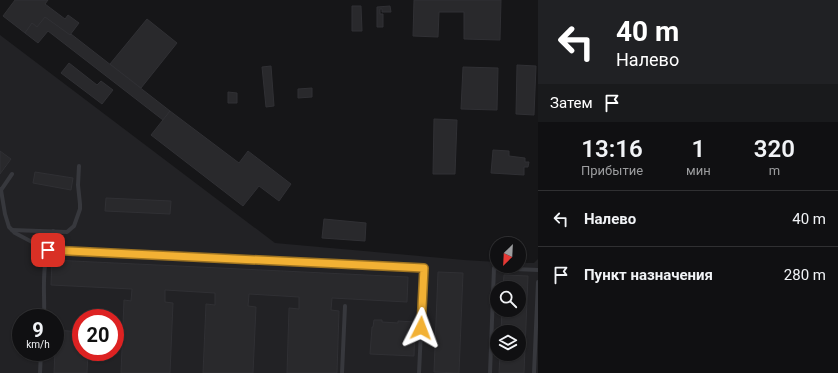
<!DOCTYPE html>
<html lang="ru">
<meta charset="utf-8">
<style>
:root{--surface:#101012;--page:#19191b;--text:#f1f3f6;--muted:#9c9d9f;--line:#303032}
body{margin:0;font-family:Roboto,sans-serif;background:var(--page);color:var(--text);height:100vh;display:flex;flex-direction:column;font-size:15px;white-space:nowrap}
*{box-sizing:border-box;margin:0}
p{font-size:13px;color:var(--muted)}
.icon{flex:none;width:22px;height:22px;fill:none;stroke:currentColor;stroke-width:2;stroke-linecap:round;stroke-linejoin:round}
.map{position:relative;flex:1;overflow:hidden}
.sheet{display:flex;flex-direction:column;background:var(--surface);width:300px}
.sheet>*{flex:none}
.banner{background:#202124;color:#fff;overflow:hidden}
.needle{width:26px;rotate:204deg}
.fabs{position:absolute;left:490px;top:237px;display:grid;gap:8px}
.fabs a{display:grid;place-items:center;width:36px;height:36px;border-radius:50%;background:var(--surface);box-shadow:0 1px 3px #0004,0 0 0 1px var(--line);font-size:20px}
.speed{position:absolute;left:12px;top:309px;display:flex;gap:8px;font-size:20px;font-weight:700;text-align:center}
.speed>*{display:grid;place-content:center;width:52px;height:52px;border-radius:50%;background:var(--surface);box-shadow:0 1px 3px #0004,0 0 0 1px var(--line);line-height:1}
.speed small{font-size:10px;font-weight:400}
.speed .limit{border:6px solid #d22;background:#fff;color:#111}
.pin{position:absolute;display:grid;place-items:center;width:34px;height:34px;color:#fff;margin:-17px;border-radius:8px;box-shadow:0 2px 6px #0006}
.me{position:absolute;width:44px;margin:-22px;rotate:3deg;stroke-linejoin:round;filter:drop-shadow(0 0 3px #0008)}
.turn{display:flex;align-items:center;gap:14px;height:84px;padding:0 12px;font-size:18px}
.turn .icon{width:52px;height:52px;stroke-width:2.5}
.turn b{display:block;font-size:28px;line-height:34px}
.then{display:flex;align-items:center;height:38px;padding:0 12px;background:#0003;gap:8px;font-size:15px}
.eta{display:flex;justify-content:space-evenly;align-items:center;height:68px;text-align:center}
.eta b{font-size:24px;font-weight:600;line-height:28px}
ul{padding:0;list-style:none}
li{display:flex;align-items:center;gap:12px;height:56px;padding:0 12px;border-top:1px solid var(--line)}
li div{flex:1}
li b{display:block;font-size:15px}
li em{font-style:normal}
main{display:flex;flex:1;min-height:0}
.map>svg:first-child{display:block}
</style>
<main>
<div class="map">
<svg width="538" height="373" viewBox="0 0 538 373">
<rect width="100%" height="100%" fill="#161618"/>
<path fill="#222225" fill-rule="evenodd" d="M0 35 275 243 464 260 497 262V266H519V263H534L538 259V373H0ZM497 288H519V310H497ZM21 318H55V352H21ZM81 318H115V352H81ZM497 332H519V354H497Z"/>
<g fill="#29292c" stroke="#303034">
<path d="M15 0H48L45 4 65 19 68 15 79 23 70 35 45 17 37 27 32 23 25 33 3 16Z"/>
<path d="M414 0H501L500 40 464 39V12H439L438 37 413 36Z"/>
<path d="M352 6H361L362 31H352Z"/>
<path d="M390 6 391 12H382V9H380V14H383V27H377V7Z"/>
<path d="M45 17 70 35 71 34 170 111 163 120 48 31 38 43 25 33 32 23 37 27Z"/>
<path d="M147 19 177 43 141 88 110 64Z"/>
<path d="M69 63 97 85 101 81 113 90 102 104 61 73Z"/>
<path d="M517 65 536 66 534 115 516 114Z"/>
<path d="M271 66 274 106 266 107 262 67Z"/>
<path d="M463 67 498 68 497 110 461 109Z"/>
<path d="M312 88V97L298 98V89Z"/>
<path d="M228 92 237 93V103H228Z"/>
<path d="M170 111 239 163 248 151 291 184 279 201 259 186 243 206 151 135Z"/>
<path d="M434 119 457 120 455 174H433Z"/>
<path d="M493 150 509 151V156L525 158V162H529L528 167H524V175L491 173Z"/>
<path d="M0 151 11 159 0 174Z"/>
<path d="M35 172 73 178 71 190 33 183Z"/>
<path d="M106 198 171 201 170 214 105 211Z"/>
<path d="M324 219 366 223 365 241 322 238Z"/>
<path d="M52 260 408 277 407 302 332 298 331 310 339 311 337 373H287L289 308 299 309V297L249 294 248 306 256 307 253 373H203L206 304 215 305V293L165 290V302L173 303 170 373H121L124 300 131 301 132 289 51 285Z"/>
<path d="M438 272 463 273 459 373 434 372Z"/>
<path d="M504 275 528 276 524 373H499L500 354H519V332H501L502 310H519V288H503Z"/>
<path d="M374 320H382V322L398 323V321L415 322 414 356 370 354 372 327H373Z"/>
<path d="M56 330 81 332V352H88L87 373H54Z"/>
</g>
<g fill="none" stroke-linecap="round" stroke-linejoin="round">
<g stroke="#37383d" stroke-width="4">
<path d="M0 189 1 190 12 174"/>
<path d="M1 190 5 214 9 227 15 233 34 243 46 259"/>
<path d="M12 230 67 232 74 226 80 209V204L78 185 79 166"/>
<path d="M38 249 424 268 419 373"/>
<path d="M44 318C45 298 42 278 46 259 47 249 51 240 53 231"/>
<path d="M40 373 41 352"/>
<path d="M342 373 345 306"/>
<path d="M490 373 494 268 538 270"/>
<path d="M534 373 538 282"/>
</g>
</g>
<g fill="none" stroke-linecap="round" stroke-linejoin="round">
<defs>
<path id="route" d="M48 250 424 268 421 328"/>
</defs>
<use href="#route" stroke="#9d7322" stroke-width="10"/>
<use href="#route" stroke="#f2b134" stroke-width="7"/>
</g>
</svg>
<div class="fabs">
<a><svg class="needle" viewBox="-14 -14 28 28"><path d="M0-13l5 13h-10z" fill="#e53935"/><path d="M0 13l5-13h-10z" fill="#9c9d9f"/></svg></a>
<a><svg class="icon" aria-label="search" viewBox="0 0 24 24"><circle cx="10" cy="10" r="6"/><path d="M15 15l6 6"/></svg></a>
<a><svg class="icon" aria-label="layers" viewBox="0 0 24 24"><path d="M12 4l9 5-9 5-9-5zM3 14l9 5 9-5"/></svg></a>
</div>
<div class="speed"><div>9<small>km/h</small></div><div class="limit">20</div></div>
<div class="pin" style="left:48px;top:250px;background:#d93025"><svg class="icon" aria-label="arrive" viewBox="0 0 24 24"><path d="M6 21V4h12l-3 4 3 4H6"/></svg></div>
<svg class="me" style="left:421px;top:328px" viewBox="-20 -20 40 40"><path d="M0-17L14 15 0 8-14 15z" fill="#f2b134" stroke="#fff" stroke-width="4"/></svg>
</div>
<section class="sheet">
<div class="banner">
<div class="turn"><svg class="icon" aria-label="left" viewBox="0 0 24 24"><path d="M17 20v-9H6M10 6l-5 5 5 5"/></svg><div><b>40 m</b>Налево</div></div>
<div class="then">Затем<svg class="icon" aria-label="arrive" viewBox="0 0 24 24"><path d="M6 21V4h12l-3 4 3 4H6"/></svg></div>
</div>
<div class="eta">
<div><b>13:16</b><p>Прибытие</p></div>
<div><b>1</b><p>мин</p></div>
<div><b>320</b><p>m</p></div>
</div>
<ul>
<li><svg class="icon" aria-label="left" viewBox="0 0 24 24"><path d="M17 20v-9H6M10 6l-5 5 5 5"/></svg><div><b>Налево</b></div><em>40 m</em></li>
<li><svg class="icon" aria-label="arrive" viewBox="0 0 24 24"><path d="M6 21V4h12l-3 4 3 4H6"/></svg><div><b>Пункт назначения</b></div><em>280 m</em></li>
</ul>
</section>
</main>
